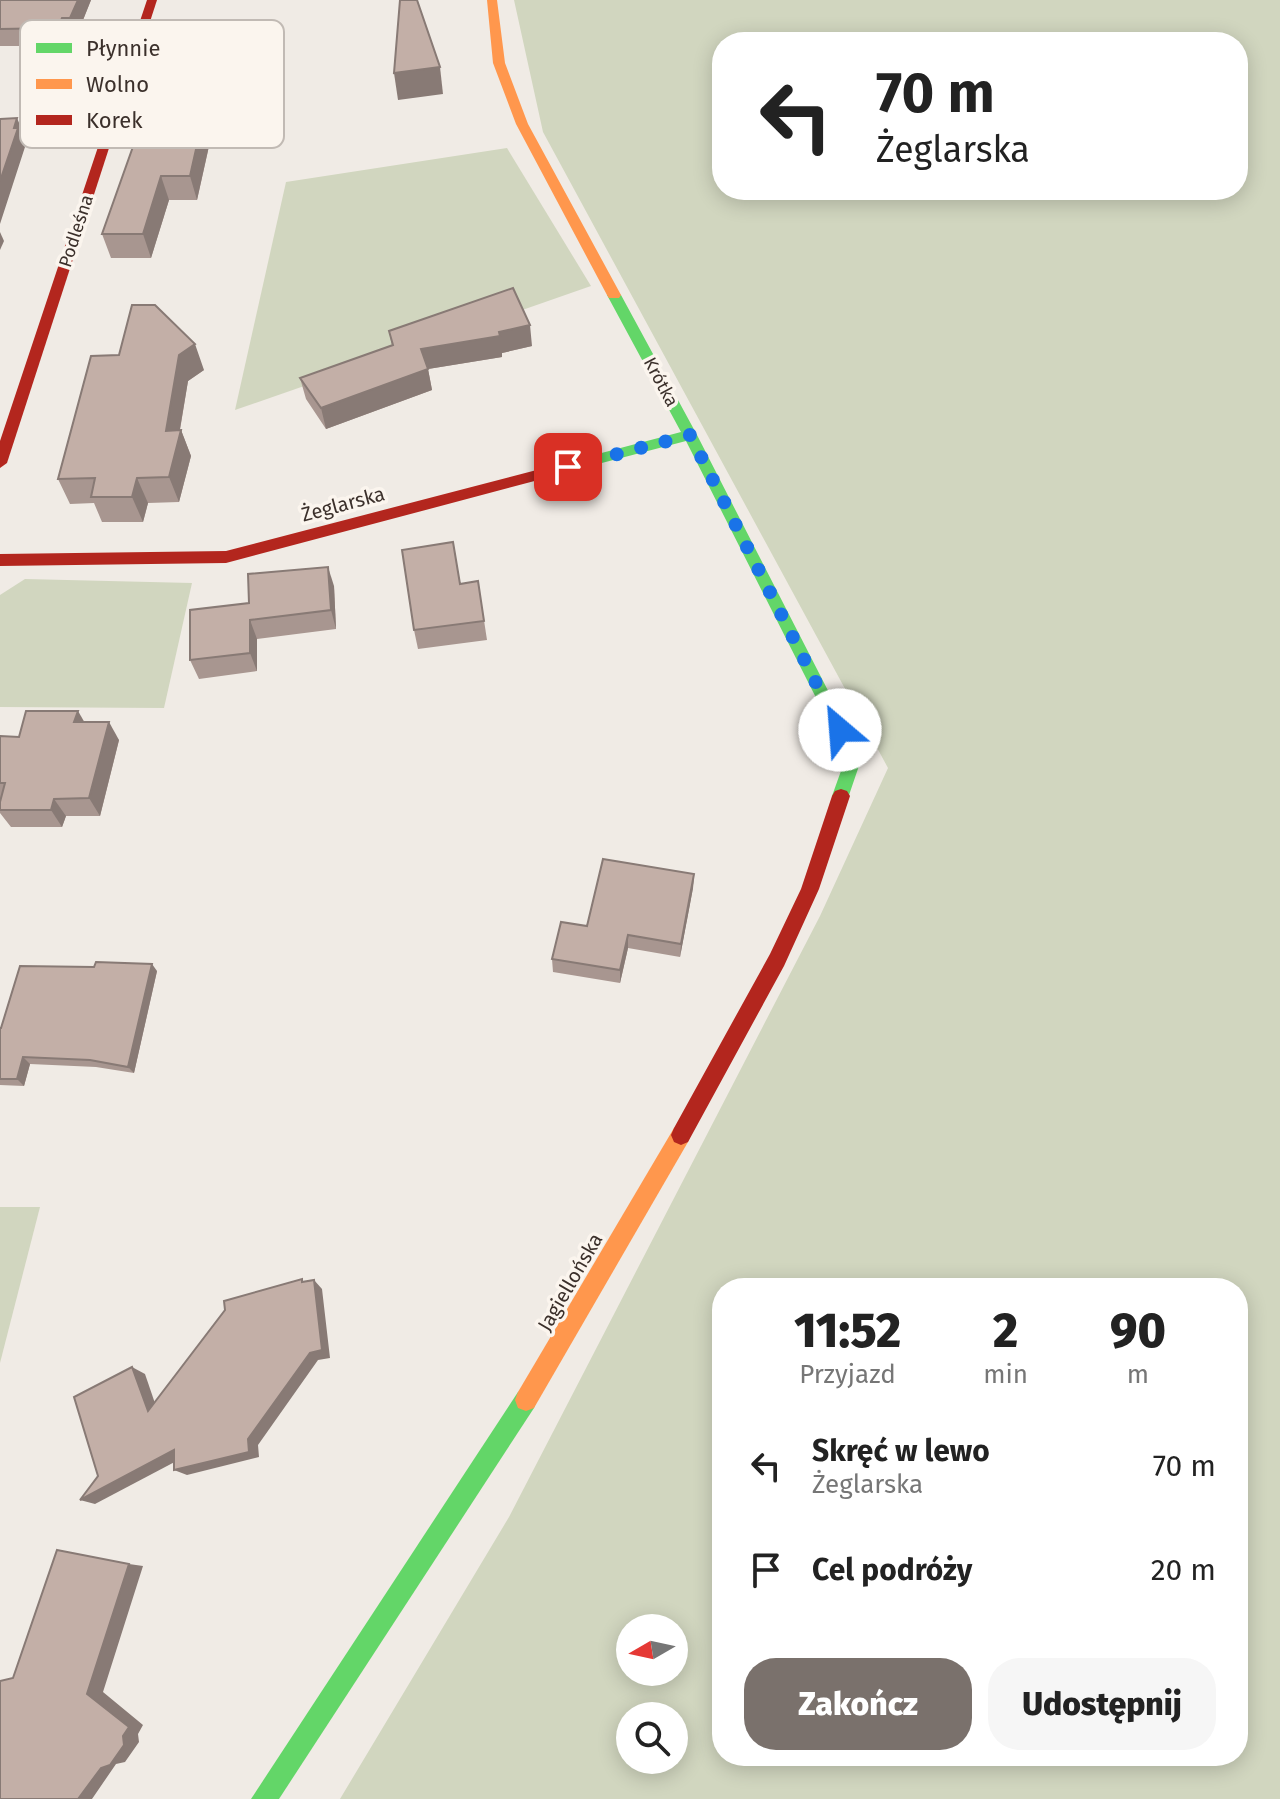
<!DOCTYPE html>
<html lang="pl">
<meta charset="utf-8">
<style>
:root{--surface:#fff;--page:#f6f6f6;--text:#222;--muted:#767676;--accent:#7a716c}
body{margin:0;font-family:"Fira Sans",sans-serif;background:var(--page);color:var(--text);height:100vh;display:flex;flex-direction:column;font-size:30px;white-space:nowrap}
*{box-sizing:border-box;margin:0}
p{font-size:26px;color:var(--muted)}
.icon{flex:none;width:44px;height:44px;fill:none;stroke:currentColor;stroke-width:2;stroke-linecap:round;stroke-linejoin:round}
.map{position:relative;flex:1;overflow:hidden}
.details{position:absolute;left:712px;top:1278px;width:536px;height:488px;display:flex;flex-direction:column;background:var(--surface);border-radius:32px;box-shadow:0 4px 20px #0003}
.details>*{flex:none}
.top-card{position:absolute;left:712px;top:32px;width:536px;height:168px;border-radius:32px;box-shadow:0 4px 20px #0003;background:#fff;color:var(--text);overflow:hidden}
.needle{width:52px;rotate:261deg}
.tools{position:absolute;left:616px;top:1614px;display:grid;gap:16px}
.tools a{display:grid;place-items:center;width:72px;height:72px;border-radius:50%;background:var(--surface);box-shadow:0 4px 20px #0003;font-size:40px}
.pin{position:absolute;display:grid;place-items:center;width:68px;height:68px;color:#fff;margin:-34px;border-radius:16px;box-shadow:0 4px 12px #0006}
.me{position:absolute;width:88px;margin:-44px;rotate:333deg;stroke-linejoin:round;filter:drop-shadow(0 0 6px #0008)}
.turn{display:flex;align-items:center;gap:28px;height:168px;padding:0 32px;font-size:36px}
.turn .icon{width:104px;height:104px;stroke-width:2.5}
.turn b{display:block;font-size:56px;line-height:68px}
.eta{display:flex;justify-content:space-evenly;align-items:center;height:136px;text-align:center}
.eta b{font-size:48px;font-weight:800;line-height:56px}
.action{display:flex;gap:16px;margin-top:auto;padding:16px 32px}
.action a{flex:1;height:92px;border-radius:32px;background:var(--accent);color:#fff;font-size:32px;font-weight:800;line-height:92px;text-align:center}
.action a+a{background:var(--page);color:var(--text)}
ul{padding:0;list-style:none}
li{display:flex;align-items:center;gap:24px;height:104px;padding:0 32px}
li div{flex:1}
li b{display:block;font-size:30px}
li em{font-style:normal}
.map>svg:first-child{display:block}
</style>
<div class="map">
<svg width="1280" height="1799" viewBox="0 0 1280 1799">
<rect width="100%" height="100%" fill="#f0ebe5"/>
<g fill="#d1d6bf" fill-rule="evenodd">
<path d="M514 0H1280V1799H340L509 1517 820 916 888 768 543 132ZM722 42H1238V190H722ZM722 1288H1238V1756H722ZM630 1628H674V1672H630ZM630 1716H674V1760H630Z"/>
<path d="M507 148 591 286 235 410 286 182Z"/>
<path d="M25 579 192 583 164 708 0 707V595Z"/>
<path d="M0 1207H40L0 1363Z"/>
</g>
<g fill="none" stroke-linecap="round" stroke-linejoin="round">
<g fill="#63d668" fill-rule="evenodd">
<path d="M614 291 621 295 697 435 862 757 847 801H835L832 796 846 757 686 441 575 470 568 465 575 460 681 432 607 295Z"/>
<path d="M526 1389 534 1392 537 1400 534 1408 279 1799H251L518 1392Z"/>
</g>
<g fill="#ff974d" fill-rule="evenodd">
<path d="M487 0H497L505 63 528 124 621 295 619 298H609L607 295 516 124 493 63Z"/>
<path d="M681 1125 688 1128 691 1135 688 1142 534 1408 526 1411 518 1408 515 1400 518 1392 674 1128Z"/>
</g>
<g fill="#b3261e" fill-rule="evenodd">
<path d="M147 0H157L7 463 0 468V441Z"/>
<path d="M575 460 582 465 580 469 226 563 0 566V554L226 551Z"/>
<path d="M841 789 847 791 850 796 819 889 784 966 688 1142 681 1145 674 1142 671 1135 674 1128 770 954 801 889 832 796 835 791Z"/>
</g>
</g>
<g fill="#a89690">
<path d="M0 0H91L77 35 68 36 64 46H0Z"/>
<path d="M217 110 197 200H169L151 258H111L102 234 148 141Z"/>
<path d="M389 331 532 346 502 353V357L428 369 432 390 326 429 306 399 300 378 392 346Z"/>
<path d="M91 356 204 370 188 381 180 430H181L191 456 179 502 148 503 143 522H102L94 503 70 504 58 479Z"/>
<path d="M478 581 487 640 418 649 414 630 460 584Z"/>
<path d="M334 586 336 629 257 639V671L199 679 190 660 249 603Z"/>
<path d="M84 722 119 740 100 816H66L62 827H11L0 813V736L19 737Z"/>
<path d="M694 874 693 888 680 957 628 948 620 983 553 972 552 959 587 926Z"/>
<path d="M157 971 134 1073 96 1067 30 1064 24 1086 0 1085V1028Z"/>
</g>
<g fill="#887a75">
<path d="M78 0H91L77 35 70 18Z"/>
<path d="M62 18 68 36 64 46 58 28Z"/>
<path d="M440 67 443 94 398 100 394 73Z"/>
<path d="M210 87 217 110 197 200 190 176Z"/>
<path d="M17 118 25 137 23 142 25 147 0 224V181Z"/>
<path d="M161 176 169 200 151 258 143 234Z"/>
<path d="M0 232 4 241 0 250Z"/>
<path d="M530 325 532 346 502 353V357L428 369 432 390 326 429 321 408 421 349Z"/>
<path d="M195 344 204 370 188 381 177 446 181 430 191 456 179 502 169 477 166 431 179 355Z"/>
<path d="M137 478 148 503 143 522 132 497Z"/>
<path d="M328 567 334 586 336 629 331 610Z"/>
<path d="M250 620 257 639V671L250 653Z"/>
<path d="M78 711 89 730 74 722Z"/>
<path d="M109 722 119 740 100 816 89 798Z"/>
<path d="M54 799 66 816 62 827 51 810Z"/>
<path d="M694 874 693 888 680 957 681 944Z"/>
<path d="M628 935V948L620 983V970Z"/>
<path d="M152 964 157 971 134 1073 128 1067Z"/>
<path d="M23 1057 30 1064 24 1086 17 1079Z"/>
<path d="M314 1280 322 1289 330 1358 318 1360 258 1445 259 1457 187 1475 174 1470 248 1439Z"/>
<path d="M132 1367 145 1374 160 1418 148 1411Z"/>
<path d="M174 1450 186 1456 95 1504 80 1500Z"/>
<path d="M129 1564 143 1566 103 1692 143 1725 138 1734 139 1742 125 1762 116 1764 92 1799H78L87 1694Z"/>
</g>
<g fill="#c3afa7" stroke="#887a75" stroke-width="2">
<path d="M0 0H78L70 18H62L58 28 0 29Z"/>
<path d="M400 0H417L440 67 394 73Z"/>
<path d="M210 87 190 176H161L143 234H102L135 141H148L163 88Z"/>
<path d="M17 118 14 128H18L0 181V119Z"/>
<path d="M513 288 530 325 499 332 500 336 421 349 428 369 321 408 300 378 393 345 389 331Z"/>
<path d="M132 305H155L195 344 179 355 166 431 181 430 169 477 137 478 132 497H91L95 478 58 479 91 356 119 355Z"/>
<path d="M453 542 460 584 478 581 484 621 414 630 402 550Z"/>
<path d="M328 567 331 610 250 620V653L190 660V610L249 603 248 574Z"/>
<path d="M26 711H78L74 722H109L89 798 54 799 51 810H0V802L5 783H0V736L19 737Z"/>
<path d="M603 859 694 874 681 944 628 935 620 970 552 959 561 922 587 926Z"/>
<path d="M96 962 152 964 128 1067 90 1060 23 1057 17 1079H0V1028H1L20 966 94 967Z"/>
<path d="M302 1279V1282L314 1280 322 1350 310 1353 248 1439 249 1452 174 1470V1450L80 1500 98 1476 74 1397 132 1367 148 1411 225 1310 224 1301Z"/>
<path d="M57 1550 129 1564 87 1694 129 1727 123 1736 124 1745 110 1765 101 1768 78 1799H0V1681L13 1678Z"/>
</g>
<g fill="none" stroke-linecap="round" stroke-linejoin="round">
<path stroke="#1a73e8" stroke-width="14" stroke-dasharray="0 25.2" d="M568 467 690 435 840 730"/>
</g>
<g text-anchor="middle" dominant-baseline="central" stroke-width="7" stroke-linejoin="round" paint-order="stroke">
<g font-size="18" fill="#3b302b" stroke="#fbf5ee">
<text transform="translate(76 231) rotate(-72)">Podleśna</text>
<text transform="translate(661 382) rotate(62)">Krótka</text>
</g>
<g font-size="20" fill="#3b302b" stroke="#fbf5ee">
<text transform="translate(343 504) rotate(-15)">Żeglarska</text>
<text transform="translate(570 1282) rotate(-60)">Jagiellońska</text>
</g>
</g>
<rect x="20" y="20" width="264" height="128" rx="12" fill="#fbf5ee" stroke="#c1bab4" stroke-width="2"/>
<rect x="36" y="43" width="36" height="10" fill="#63d668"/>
<rect x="36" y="79" width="36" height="10" fill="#ff974d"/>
<rect x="36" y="115" width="36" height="10" fill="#b3261e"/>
<g font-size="22" fill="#3b302b">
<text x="86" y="56">Płynnie</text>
<text x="86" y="92">Wolno</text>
<text x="86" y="128">Korek</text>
</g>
</svg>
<div class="tools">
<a><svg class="needle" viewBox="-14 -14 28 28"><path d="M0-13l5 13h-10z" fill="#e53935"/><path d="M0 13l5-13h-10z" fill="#767676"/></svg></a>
<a><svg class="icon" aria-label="search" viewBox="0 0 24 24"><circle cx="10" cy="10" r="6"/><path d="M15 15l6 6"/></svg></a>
</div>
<div class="pin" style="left:568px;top:467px;background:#d93025"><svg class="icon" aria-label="arrive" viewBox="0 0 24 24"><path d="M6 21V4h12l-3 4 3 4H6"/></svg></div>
<svg class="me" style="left:840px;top:730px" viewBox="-20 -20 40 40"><circle r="19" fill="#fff"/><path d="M0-13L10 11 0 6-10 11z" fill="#1a73e8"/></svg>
<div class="top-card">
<div class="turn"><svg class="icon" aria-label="left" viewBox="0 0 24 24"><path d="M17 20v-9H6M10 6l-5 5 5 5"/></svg><div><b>70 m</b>Żeglarska</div></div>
</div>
<section class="details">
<div class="eta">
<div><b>11:52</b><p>Przyjazd</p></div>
<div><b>2</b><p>min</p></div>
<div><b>90</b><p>m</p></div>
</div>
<ul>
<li><svg class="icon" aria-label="left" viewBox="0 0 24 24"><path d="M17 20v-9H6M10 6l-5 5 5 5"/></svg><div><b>Skręć w lewo</b><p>Żeglarska</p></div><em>70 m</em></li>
<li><svg class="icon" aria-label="arrive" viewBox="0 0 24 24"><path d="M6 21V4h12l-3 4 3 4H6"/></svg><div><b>Cel podróży</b></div><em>20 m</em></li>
</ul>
<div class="action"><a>Zakończ</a><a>Udostępnij</a></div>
</section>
</div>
